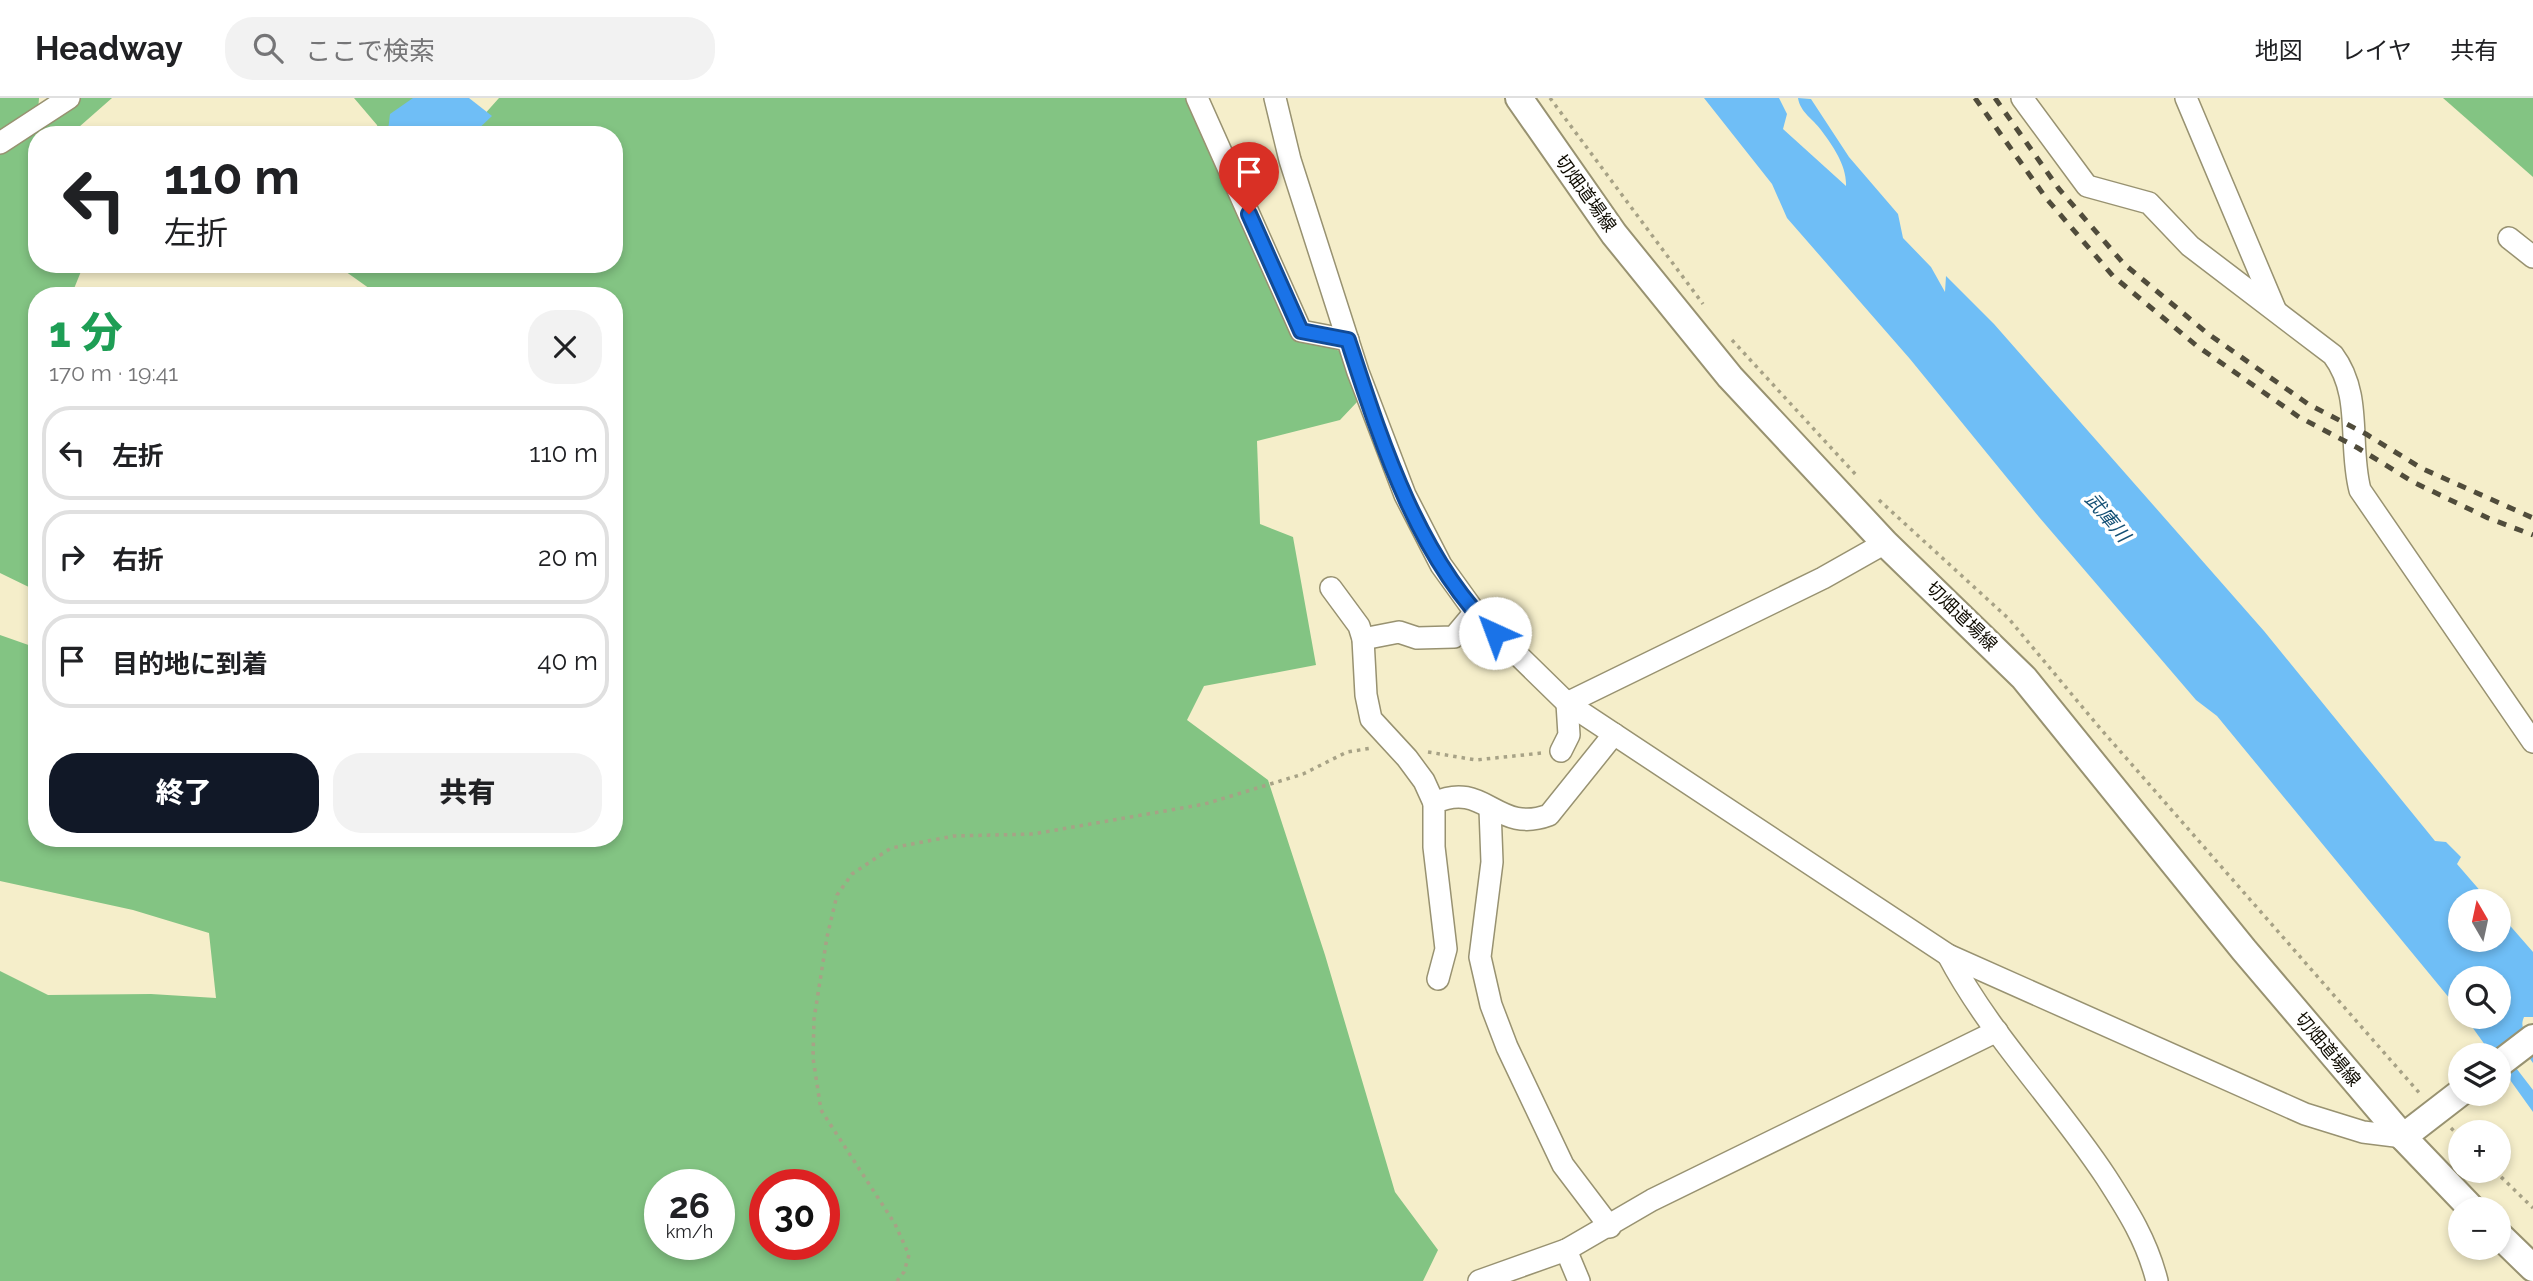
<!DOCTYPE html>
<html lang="ja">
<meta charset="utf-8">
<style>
:root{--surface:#fff;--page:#f2f2f2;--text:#202124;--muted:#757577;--line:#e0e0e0;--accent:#111827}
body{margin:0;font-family:Raleway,"Noto Sans JP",sans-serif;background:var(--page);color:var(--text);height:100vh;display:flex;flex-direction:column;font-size:26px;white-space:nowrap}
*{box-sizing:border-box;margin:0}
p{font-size:23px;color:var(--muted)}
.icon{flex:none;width:38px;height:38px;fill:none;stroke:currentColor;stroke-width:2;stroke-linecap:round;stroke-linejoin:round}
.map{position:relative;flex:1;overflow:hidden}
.panel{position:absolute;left:28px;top:189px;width:595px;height:560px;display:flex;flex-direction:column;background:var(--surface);border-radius:28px;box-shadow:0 4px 10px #0003}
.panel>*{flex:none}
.guide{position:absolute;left:28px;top:28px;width:595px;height:147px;border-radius:28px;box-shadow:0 4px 10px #0003;background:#fff;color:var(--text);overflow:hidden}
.needle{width:46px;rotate:351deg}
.fabs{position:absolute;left:2448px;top:791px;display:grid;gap:14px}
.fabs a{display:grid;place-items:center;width:63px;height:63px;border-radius:50%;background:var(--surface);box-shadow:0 4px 10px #0003;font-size:35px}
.speed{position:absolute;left:644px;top:1071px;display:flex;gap:14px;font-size:35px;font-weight:700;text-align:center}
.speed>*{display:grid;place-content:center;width:91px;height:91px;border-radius:50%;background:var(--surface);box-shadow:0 4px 10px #0003;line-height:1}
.speed small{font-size:18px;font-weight:400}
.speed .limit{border:10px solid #d22;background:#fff;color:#111}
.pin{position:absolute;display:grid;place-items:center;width:60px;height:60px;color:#fff;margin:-72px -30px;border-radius:50% 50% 50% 0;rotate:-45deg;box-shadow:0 0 7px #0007}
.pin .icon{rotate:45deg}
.me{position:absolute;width:77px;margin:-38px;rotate:317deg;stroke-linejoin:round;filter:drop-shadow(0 0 5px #0008)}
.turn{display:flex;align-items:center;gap:24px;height:147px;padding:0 21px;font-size:32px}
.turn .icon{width:91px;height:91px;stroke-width:2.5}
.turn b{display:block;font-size:49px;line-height:60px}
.round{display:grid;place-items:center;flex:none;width:74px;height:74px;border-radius:28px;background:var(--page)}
.overview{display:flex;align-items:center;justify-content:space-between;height:119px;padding:0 21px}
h1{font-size:42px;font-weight:800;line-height:52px;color:#1e9e55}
.primary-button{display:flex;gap:14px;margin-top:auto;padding:14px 21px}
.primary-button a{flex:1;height:80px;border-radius:28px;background:var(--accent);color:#fff;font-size:28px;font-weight:800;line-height:80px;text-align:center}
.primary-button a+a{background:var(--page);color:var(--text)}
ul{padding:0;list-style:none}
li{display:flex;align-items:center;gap:21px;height:94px;margin:0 14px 10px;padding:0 7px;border:4px solid var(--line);border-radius:28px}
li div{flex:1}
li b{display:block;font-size:26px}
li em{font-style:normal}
header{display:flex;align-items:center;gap:42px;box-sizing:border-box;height:98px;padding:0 35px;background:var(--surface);border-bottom:2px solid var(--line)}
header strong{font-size:33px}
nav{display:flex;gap:38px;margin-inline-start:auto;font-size:24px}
.search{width:490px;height:63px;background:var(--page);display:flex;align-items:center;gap:18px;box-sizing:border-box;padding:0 24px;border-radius:28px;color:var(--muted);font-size:26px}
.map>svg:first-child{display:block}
</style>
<header>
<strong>Headway</strong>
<div class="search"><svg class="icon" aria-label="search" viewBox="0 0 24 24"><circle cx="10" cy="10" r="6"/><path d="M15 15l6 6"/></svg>ここで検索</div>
<nav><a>地図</a><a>レイヤ</a><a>共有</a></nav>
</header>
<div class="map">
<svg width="2533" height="1183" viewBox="0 0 2533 1183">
<rect width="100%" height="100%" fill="#f5eeca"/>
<g fill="#83c483" fill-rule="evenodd">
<path d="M0 0H39L38 14 0 36Z"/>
<path d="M79 0H112L79 29 82 37H37V166H84L71 198H37V493L0 475V57L7 45Z"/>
<path d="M354 0H414L392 37H380L377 27Z"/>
<path d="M499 0H1186L1294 238 1340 253 1357 304 1340 322 1257 343 1260 426 1293 439 1316 567 1204 588 1187 622 1268 682 1325 857 1395 1094 1438 1152 1423 1183H0V873L48 897 151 896 216 900 209 835 133 812 0 783V537L37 550V740H614V198H380L335 166H614V37H466ZM660 1087H719V1146H660ZM765 1087H824V1146H765Z"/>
<path d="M2443 0H2533V79Z"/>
</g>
<g fill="#6fbef6">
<path d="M413 0H469L492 18 472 37H392L388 33 390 16Z"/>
<path d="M1704 0H1779L1787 16 1783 31 1846 88C1847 68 1833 48 1821 32 1813 21 1800 14 1798 0L1811 1 1849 59 1898 116 1903 140 1931 169 1945 194 1946 178 1994 226 2264 533 2435 743 2446 744 2461 759 2457 766 2489 803H2460V842H2499V815L2533 854V919H2524C2518 933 2530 934 2533 946 2533 951 2533 960 2533 965L2516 942 2510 940 2502 947 2503 953 2533 992V1014L2465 919H2499V880H2460V913L2217 618 2196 602 2039 419 1910 261 1787 120 1772 86Z"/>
</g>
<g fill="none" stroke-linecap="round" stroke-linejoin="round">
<defs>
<g id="minor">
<path d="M1197 0 1301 233 1348 242"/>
<path d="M1275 0 1290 62 1358 274 1405 397 1441 467 1477 517 1567 605 1948 857 2305 1016 2363 1034 2403 1039"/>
<path d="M2022 0 2087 88 2149 105 2190 148 2333 257C2363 297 2348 346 2360 392L2533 644"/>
<path d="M2186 0 2275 211"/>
<path d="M0 45 69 0"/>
<path d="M2509 140 2533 159"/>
<path d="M1331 490 1359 528 1363 541 1366 597 1371 621 1407 660 1424 683 1434 705"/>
<path d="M1363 541 1399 534 1417 540 1454 539 1475 514"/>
<path d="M1561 653 1569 637 1567 605 1823 480 1885 445"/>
<path d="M1490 711 1492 764 1480 859 1491 907 1507 949 1563 1067 1610 1129"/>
<path d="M1948 857C1990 937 2056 1003 2106 1079 2128 1113 2147 1143 2157 1183"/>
<path d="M1438 881 1446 851 1434 749V705C1485 681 1496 737 1549 717L1614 636"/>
<path d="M1566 1152 1579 1183"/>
<path d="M1479 1183 1566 1152 1652 1102 1997 933"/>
</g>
<g id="major">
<path d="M1519 0 1614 136 1730 279 1885 445 2024 580 2244 852 2403 1039 2472 1111"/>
<path d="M2499 966 2533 940"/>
<path d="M2403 1039 2460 995"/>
<path d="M2499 1137 2533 1170"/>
</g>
</defs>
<use href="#minor" stroke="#989271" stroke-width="24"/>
<use href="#major" stroke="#989271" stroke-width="30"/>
<g stroke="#a7a286" stroke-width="3.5" stroke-dasharray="3.5 5" stroke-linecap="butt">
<path d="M1550 0 1703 206"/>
<path d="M1732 242 1857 378"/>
<path d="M1879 402 2009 521 2099 629 2422 998"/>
<path d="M1428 654 1476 662 1542 655"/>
<path d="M2451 1030 2460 1039"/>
<path d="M2495 1073 2533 1110"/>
<path d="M897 1183 904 1174 909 1157 895 1126 821 1012 813 960 814 921 827 839 837 797 852 776 891 750 954 738 1033 736 1205 706 1303 676 1347 654 1372 650"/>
</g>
<use href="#minor" stroke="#fff" stroke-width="21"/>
<use href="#major" stroke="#fff" stroke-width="26"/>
<g stroke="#504c3b" stroke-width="5" stroke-dasharray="9 9" stroke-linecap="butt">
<path d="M1975 0 2046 100 2113 178 2197 248 2299 319 2358 350 2413 384 2488 420 2533 437"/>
<path d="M1995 0 2059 91 2124 166 2207 235 2308 306 2366 336 2421 370 2533 420"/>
</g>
</g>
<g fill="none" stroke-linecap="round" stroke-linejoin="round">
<defs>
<path id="route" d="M1249 116 1301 233 1348 242C1381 343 1417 459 1495 535"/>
</defs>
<use href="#route" stroke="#114b97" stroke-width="18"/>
<use href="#route" stroke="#1a73e8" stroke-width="12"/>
</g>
<g text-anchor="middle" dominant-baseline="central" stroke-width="7" stroke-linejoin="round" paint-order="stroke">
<g font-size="18" fill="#0f0c02" stroke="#fff">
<text transform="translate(1586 95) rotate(54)">切畑道場線</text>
<text transform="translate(1962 518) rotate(44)">切畑道場線</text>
<text transform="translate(2328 951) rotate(50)">切畑道場線</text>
</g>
<g font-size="19" font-style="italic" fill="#145075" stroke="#fff">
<text transform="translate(2108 419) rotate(50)">武庫川</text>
</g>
</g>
</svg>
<div class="fabs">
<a><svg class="needle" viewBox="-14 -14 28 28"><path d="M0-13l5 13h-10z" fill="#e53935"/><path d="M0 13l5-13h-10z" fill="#757577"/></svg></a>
<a><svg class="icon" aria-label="search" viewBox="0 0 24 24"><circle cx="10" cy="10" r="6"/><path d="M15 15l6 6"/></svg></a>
<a><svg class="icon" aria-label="layers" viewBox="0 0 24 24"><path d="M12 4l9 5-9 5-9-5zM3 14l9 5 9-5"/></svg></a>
<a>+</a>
<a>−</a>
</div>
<div class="speed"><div>26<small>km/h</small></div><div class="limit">30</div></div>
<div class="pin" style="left:1249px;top:116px;background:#d93025"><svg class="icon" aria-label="arrive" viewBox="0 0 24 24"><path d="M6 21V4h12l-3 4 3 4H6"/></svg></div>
<svg class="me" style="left:1495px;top:535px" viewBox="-20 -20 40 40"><circle r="19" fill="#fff"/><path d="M0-13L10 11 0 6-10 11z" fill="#1a73e8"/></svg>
<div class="guide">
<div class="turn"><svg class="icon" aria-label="left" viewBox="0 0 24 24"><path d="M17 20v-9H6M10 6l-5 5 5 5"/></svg><div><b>110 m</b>左折</div></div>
</div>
<section class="panel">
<div class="overview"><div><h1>1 分</h1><p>170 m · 19:41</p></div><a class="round"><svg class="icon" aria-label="close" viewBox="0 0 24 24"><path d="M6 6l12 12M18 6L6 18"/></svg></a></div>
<ul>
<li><svg class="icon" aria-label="left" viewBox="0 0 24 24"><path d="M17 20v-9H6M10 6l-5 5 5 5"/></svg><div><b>左折</b></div><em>110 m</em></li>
<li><svg class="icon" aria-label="right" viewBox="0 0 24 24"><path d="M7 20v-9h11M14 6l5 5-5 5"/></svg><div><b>右折</b></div><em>20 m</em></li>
<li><svg class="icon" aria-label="arrive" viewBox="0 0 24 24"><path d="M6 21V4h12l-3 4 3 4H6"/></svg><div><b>目的地に到着</b></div><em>40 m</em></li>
</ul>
<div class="primary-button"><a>終了</a><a>共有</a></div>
</section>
</div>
